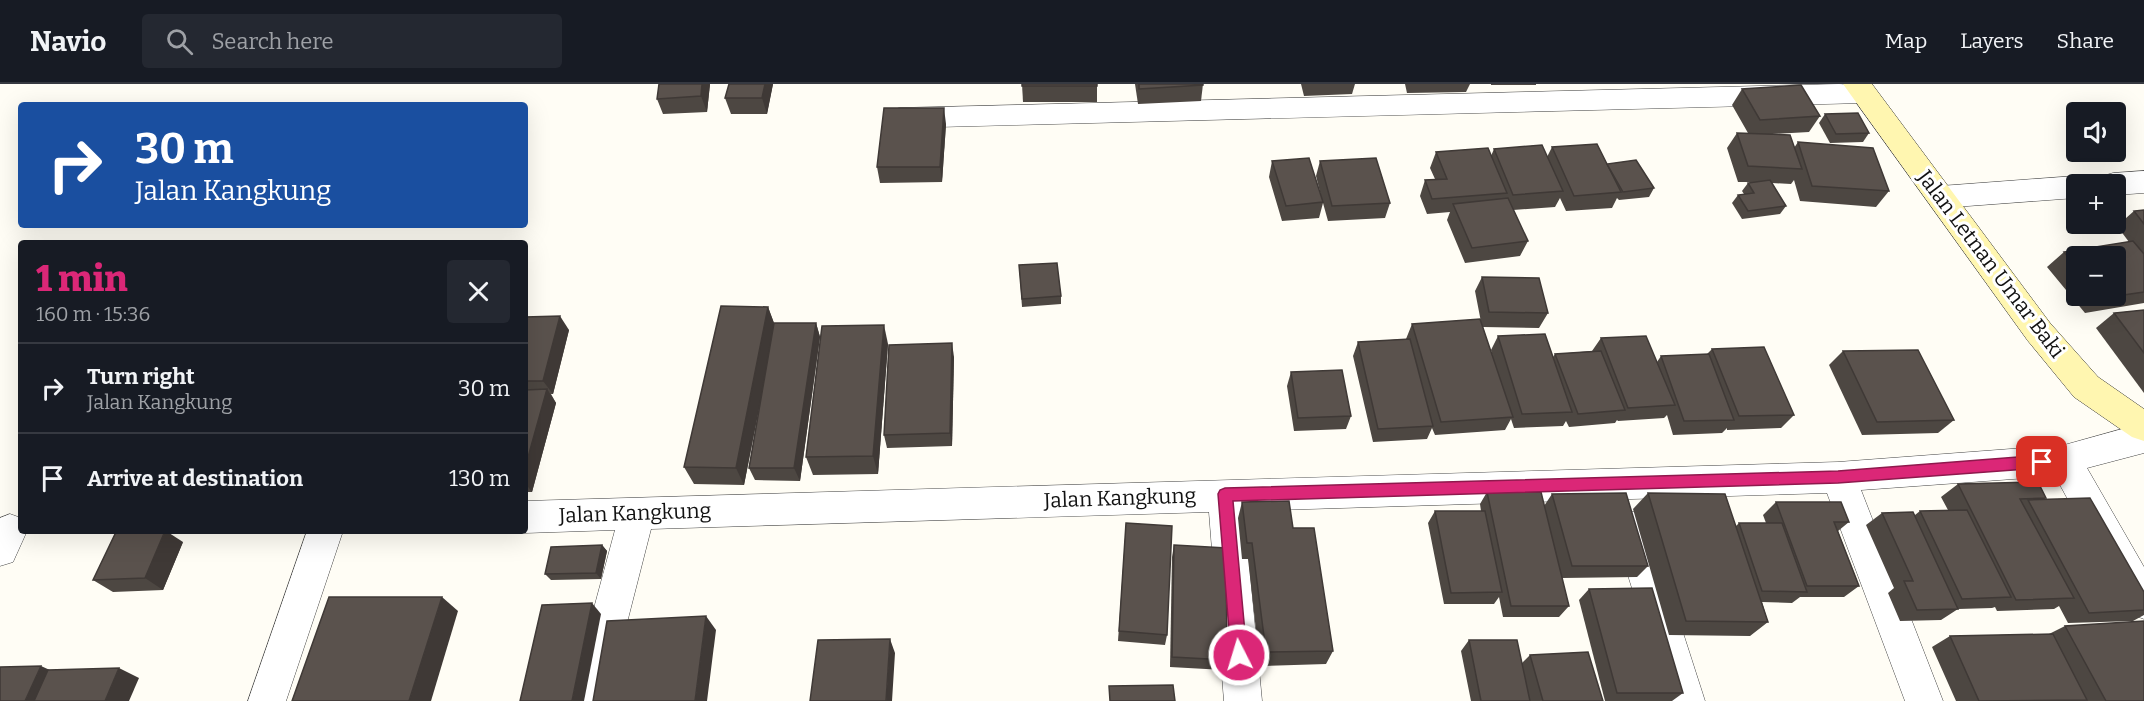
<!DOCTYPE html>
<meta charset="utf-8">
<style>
:root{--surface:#171b24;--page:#242831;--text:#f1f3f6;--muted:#9ea1a6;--line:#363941;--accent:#db2777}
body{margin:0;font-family:Bitter,serif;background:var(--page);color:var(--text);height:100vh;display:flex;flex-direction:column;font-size:22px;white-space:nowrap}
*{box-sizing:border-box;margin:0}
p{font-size:20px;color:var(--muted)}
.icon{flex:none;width:33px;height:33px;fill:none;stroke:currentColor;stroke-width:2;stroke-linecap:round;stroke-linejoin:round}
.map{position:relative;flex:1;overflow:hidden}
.drawer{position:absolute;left:18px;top:156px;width:510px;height:294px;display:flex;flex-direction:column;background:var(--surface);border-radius:6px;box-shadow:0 6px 24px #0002}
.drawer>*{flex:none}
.top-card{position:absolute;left:18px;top:18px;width:510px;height:126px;border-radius:6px;box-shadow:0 6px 24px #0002;background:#1a4fa0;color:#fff;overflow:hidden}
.controls{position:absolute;left:2066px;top:18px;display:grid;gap:12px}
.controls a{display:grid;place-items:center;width:60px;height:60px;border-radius:6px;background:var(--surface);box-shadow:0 6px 24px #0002;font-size:30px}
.pin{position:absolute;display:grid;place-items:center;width:51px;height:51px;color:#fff;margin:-26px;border-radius:12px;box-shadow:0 3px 9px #0006}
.me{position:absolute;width:66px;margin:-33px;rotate:355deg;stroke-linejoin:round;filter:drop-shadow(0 0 4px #0008)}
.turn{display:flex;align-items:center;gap:21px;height:126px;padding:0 18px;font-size:27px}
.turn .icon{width:78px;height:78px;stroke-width:2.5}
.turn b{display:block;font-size:42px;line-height:51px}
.round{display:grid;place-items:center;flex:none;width:63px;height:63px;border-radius:6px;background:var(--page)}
.summary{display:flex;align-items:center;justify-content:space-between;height:102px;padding:0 18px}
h1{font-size:36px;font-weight:800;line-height:45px;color:var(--accent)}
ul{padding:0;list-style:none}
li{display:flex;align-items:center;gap:18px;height:90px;padding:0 18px;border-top:2px solid var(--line)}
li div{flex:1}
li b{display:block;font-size:22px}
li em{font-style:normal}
header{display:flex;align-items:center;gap:36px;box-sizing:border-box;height:84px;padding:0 30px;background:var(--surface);border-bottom:2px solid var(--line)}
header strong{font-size:28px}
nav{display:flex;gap:33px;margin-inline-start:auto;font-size:21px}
.search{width:420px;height:54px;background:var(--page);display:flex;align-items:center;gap:15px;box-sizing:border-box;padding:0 21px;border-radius:6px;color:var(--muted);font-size:22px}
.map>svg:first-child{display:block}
</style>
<header>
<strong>Navio</strong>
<div class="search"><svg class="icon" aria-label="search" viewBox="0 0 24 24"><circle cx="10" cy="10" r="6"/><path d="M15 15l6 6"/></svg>Search here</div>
<nav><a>Map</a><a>Layers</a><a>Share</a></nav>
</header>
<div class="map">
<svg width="2144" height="617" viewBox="0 0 2144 617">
<rect width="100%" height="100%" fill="#fffdf5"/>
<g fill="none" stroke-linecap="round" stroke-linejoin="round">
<defs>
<g id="street">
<path d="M1839 0 1873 2 1877 9 1873 16 1863 19 899 44 889 41 885 34 889 27 899 24Z"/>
<path d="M2144 87V109L2115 111V100H2098L2103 92 2113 89Z"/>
<path d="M2076 92 2086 95 2089 100H2076V114L1941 124 1931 121 1926 113 1931 105 1941 102Z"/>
<path d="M2144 339V369L2087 384 2144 483V535L2131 530 2055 392 1861 406 1943 617H1905L1827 409 1244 427 1262 617H1224L1209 428 651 445 607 617H569L615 446 525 449 520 447H525V417L1838 378 2064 361Z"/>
<path d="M1631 427 1644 432 1649 443 1705 617H1667L1613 443 1618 432Z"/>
<path d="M10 430 21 434V447H27L13 478 0 482V434Z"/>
<path d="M307 447H343L286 617H248Z"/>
</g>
<path id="secondary" d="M1843 0H1872L2050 239 2098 293 2144 325V357L2132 353 2074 313 2028 257Z"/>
</defs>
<use href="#street" stroke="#444" stroke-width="1"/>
<use href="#secondary" stroke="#333" stroke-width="1"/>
<use href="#street" fill="#fff" fill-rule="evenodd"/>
<use href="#secondary" fill="#fff6b0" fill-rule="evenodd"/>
</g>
<g fill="#4d4742" fill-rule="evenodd">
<path d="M710 0 707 28 663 30 657 15Z"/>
<path d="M773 0 767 30H731L725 14Z"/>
<path d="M1022 0H1097V18H1023Z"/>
<path d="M1135 0H1203L1201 17 1138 20Z"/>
<path d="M1301 0H1355L1352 10 1304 12Z"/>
<path d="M1405 0H1470L1466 8 1407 9Z"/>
<rect x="1491" y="0" width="45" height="1"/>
<path d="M1742 5 1820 32 1809 48 1772 50 1794 64 1798 58 1889 107 1876 123 1800 117 1794 96 1791 100 1772 99 1786 122 1780 130 1742 135 1732 119 1738 111 1744 110 1742 107 1748 99 1752 98H1738L1727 64 1737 49H1748L1732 21Z"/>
<path d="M1825 30 1869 49 1863 58 1830 59 1819 39Z"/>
<path d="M946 40 942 98 880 99 877 83Z"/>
<path d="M1552 63 1607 80 1654 104 1649 113 1619 116 1617 114 1612 124 1566 127 1560 114 1555 123 1513 126 1528 157 1520 172 1465 179 1447 136 1450 128 1427 130 1420 112 1425 96 1435 95 1430 84 1436 68 1491 72 1494 65 1547 73Z"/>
<path d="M1272 77 1321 112 1316 92 1320 77 1390 119 1385 134 1328 137 1323 119 1319 134 1282 137 1269 93Z"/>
<path d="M2144 126V219L2085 229 2047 183 2064 168 2129 158 2117 142 2134 127ZM2076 172 2115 212H2076Z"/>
<path d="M1019 181 1061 212V220L1022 223Z"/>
<path d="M1482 193 1548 229 1539 244 1483 243 1494 278 1491 266 1498 252 1553 273 1555 270 1592 267 1601 254 1657 278 1661 272 1707 270 1712 265 1794 331 1781 344 1727 346V344L1722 349 1673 351 1667 331 1664 334 1618 337 1617 336 1615 339 1569 343 1566 337 1563 342 1514 344 1511 335 1505 346 1435 351 1432 344 1427 355 1373 358 1353 272 1358 258 1406 255 1412 240 1481 238 1475 207Z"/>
<path d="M768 223 774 239H816L820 253 800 397 755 396 749 384 762 310 744 401 694 400 684 383Z"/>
<path d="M2144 226V309L2096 244 2114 229Z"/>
<path d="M525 233 569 246 553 310H551L556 319 532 408H525Z"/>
<path d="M888 260 878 390 813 391 806 373Z"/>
<path d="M1843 267 1954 336 1938 349 1862 351 1829 281Z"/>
<path d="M954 273 952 362 887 364 884 351Z"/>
<path d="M1291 288 1351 332 1346 345 1294 347 1287 302Z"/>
<path d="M1958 400 2046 414 2043 416 2144 508V531L2133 537 2068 539 2059 522 2054 525 1997 527 1995 523 1992 524 1958 525 1941 536 1900 537 1888 509 1894 504 1866 441 1882 429 1915 431 1920 427 1948 426 1941 413Z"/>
<path d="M1487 408 1544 422 1552 410 1648 482 1637 493 1562 494 1569 522 1559 533H1503L1499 513 1494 520H1444L1428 439 1435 427H1481L1480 420Z"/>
<path d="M1648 409 1736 442 1739 439H1766L1763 431 1776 418 1849 438 1838 447 1859 502 1844 513H1800L1792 519 1762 518 1768 538 1750 552 1669 551 1633 425Z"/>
<path d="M1242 418 1293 444 1333 567 1326 580 1260 582 1248 475H1242L1238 434Z"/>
<path d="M1126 439 1167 551 1165 561 1118 557Z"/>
<path d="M183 458 163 506 113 508 93 496Z"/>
<path d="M602 461 607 467 601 495 551 496 545 490Z"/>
<path d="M1174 461 1227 576 1224 586 1170 583 1172 473Z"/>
<path d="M1589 505 1683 609 1672 617H1605L1579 516Z"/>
<path d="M2065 542 2144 617H1956L1932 563 1950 552 2049 550Z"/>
<path d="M1469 556 1522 579 1530 571 1603 617H1471L1461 567Z"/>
</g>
<g fill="#3f3936">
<path d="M702 0H710L707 28 701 12Z"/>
<path d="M765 0H773L767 30 762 14Z"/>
<path d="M944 24 946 40 942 98 940 83Z"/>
<path d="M768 223 775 242 744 401 736 384Z"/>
<path d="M560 232 569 246 553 310 543 297Z"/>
<path d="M816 239 820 253 800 397 794 384Z"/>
<path d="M884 241 888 260 878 390 873 372Z"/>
<path d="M952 259 954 273 952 362 950 349Z"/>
<path d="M547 305 556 319 532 408 525 399V384Z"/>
<path d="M165 447H166L183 458 163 506 145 494Z"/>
<path d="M602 461 607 467 601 495 596 489Z"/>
<path d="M442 513 458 527 431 617H409Z"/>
<path d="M592 519 601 530 584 617H572Z"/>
<path d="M706 532 716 546 707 617H695Z"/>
<path d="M890 555 895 569 892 617H886Z"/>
<path d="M41 582 63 592 51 617H25Z"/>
<path d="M119 584 139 594 129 617H105Z"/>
</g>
<g fill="#5a524d" stroke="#3f3936" stroke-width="1.5">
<path d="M659 0H702L701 12 657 15Z"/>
<path d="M729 0H765L762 14H725Z"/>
<rect x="1022" y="0" width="75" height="2"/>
<path d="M1139 0H1203V1L1139 5Z"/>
<path d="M1801 1 1820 32 1760 36 1742 5Z"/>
<path d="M884 24H944L940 83H877Z"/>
<path d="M1858 29 1869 49 1836 50 1825 30Z"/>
<path d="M1737 49 1790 51 1802 85 1748 82Z"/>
<path d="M1798 58 1873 64 1889 107 1812 102Z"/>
<path d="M1597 60 1621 108 1574 112 1552 63Z"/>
<path d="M1542 61 1563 107 1513 111 1494 65Z"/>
<path d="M1488 64 1507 109 1432 115 1425 96 1447 95 1436 68Z"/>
<path d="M1309 74 1323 118 1286 122 1272 77Z"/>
<path d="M1376 74 1390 119 1332 122 1320 77Z"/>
<path d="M1636 76 1654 104 1623 108 1607 80Z"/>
<path d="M1770 96 1786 122 1748 127 1738 111 1754 109 1748 99Z"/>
<path d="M1508 114 1528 157 1472 164 1453 120Z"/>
<path d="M2144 126V140L2134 127Z"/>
<path d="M2133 157 2144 170V208L2103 214 2100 212H2115V172H2076V183L2064 168Z"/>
<path d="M1057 179 1061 212 1022 215 1019 181Z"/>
<path d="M1482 193 1539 194 1548 229 1489 228Z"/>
<path d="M721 222 768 223 736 384 684 383Z"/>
<path d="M2144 226V269L2114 229Z"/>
<path d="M560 232 543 297H525V233Z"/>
<path d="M1480 235 1513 333 1441 338 1412 240Z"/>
<path d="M774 239H816L794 384H749Z"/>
<path d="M884 241 873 372 806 373 822 242Z"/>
<path d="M1545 250 1572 328 1522 330 1498 252Z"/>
<path d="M1646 252 1675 321 1628 324 1601 254Z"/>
<path d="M1410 255 1433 342 1378 345 1358 258Z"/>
<path d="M952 259 950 349 884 351 889 261Z"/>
<path d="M1764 263 1794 331 1739 332 1712 265Z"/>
<path d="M1918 266 1954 336 1877 338 1843 267Z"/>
<path d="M1601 267 1625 326 1578 330 1555 270Z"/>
<path d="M1709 270 1734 336 1684 337 1661 272Z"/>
<path d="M1342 286 1351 332 1298 334 1291 288Z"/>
<path d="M547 305 525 384V306Z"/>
<path d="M2038 398 2046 414 2020 415 2074 514 2016 516 1958 400Z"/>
<path d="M1487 408H1541L1569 522H1511Z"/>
<path d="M1626 409 1648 482H1572L1552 410Z"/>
<path d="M1648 409 1725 410 1768 538 1686 537Z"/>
<path d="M2090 414 2144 508V526L2089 529 2028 416Z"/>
<path d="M1289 417 1293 444H1314L1333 567 1266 568 1252 459H1247L1242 418Z"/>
<path d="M1776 418H1841L1849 438H1834L1859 502H1807Z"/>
<path d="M1967 426 2011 513 1962 515 1920 427Z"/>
<path d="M1435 427H1485L1502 508 1451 509Z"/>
<path d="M1913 428 1958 525 1917 526 1904 497H1913L1882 429Z"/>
<path d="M1126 439 1172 442 1167 551 1119 547Z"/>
<path d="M1739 439H1782L1807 508 1762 507Z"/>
<path d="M165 447 145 494 93 496 116 448Z"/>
<path d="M602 461 596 489 545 490 551 463Z"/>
<path d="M1174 461 1226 464 1227 576 1172 573Z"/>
<path d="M1652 504 1683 609H1617L1589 505Z"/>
<path d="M329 513H442L409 617H292Z"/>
<path d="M592 519 572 617H520L542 521Z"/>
<path d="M706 532 695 617H593L607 537Z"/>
<path d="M2144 537V617H2106L2065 542Z"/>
<path d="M2053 550 2087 616 1979 617 1950 552Z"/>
<path d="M890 555 886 617H810L818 556Z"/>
<path d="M1469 556H1517L1530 617H1481Z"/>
<path d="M1588 568 1603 617H1543L1530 571Z"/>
<path d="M41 582 25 617H0V583Z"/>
<path d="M119 584 105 617H34L48 586Z"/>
<path d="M1173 601 1175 617H1110L1109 602Z"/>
</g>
<path fill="#db2777" stroke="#8e194d" stroke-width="1.5" d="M2042 371 2047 373 2049 378 2047 382 2042 384 1838 399 1233 417 1247 571 1244 576 1239 579 1233 576 1231 571 1218 410 1220 406 1225 404 1838 387Z"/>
<g text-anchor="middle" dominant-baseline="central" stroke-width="6" stroke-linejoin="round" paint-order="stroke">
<g font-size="21" fill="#111" stroke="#fff">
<text transform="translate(1991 180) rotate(53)">Jalan Letnan Umar Baki</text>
<text transform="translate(1120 414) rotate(-2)">Jalan Kangkung</text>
<text transform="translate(635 429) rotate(-2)">Jalan Kangkung</text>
</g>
</g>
</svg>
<div class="controls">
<a><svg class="icon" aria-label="sound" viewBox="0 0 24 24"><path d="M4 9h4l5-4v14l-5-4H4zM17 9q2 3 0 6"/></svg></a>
<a>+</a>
<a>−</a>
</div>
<div class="pin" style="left:2042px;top:378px;background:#d93025"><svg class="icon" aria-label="arrive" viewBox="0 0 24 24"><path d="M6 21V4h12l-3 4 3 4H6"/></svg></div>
<svg class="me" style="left:1239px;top:571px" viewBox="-20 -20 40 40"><circle r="17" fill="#db2777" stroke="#fff" stroke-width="3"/><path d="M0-11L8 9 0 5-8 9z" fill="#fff"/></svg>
<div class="top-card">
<div class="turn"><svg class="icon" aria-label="right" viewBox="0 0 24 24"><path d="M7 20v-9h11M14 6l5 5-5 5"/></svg><div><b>30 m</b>Jalan Kangkung</div></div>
</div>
<section class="drawer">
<div class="summary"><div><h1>1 min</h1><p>160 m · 15:36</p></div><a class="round"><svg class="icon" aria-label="close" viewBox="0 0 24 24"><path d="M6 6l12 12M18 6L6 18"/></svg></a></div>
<ul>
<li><svg class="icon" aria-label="right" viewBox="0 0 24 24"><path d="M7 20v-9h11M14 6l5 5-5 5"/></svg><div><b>Turn right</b><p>Jalan Kangkung</p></div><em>30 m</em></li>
<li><svg class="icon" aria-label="arrive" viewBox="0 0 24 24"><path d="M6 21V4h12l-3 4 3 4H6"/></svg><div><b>Arrive at destination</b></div><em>130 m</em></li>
</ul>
</section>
</div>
